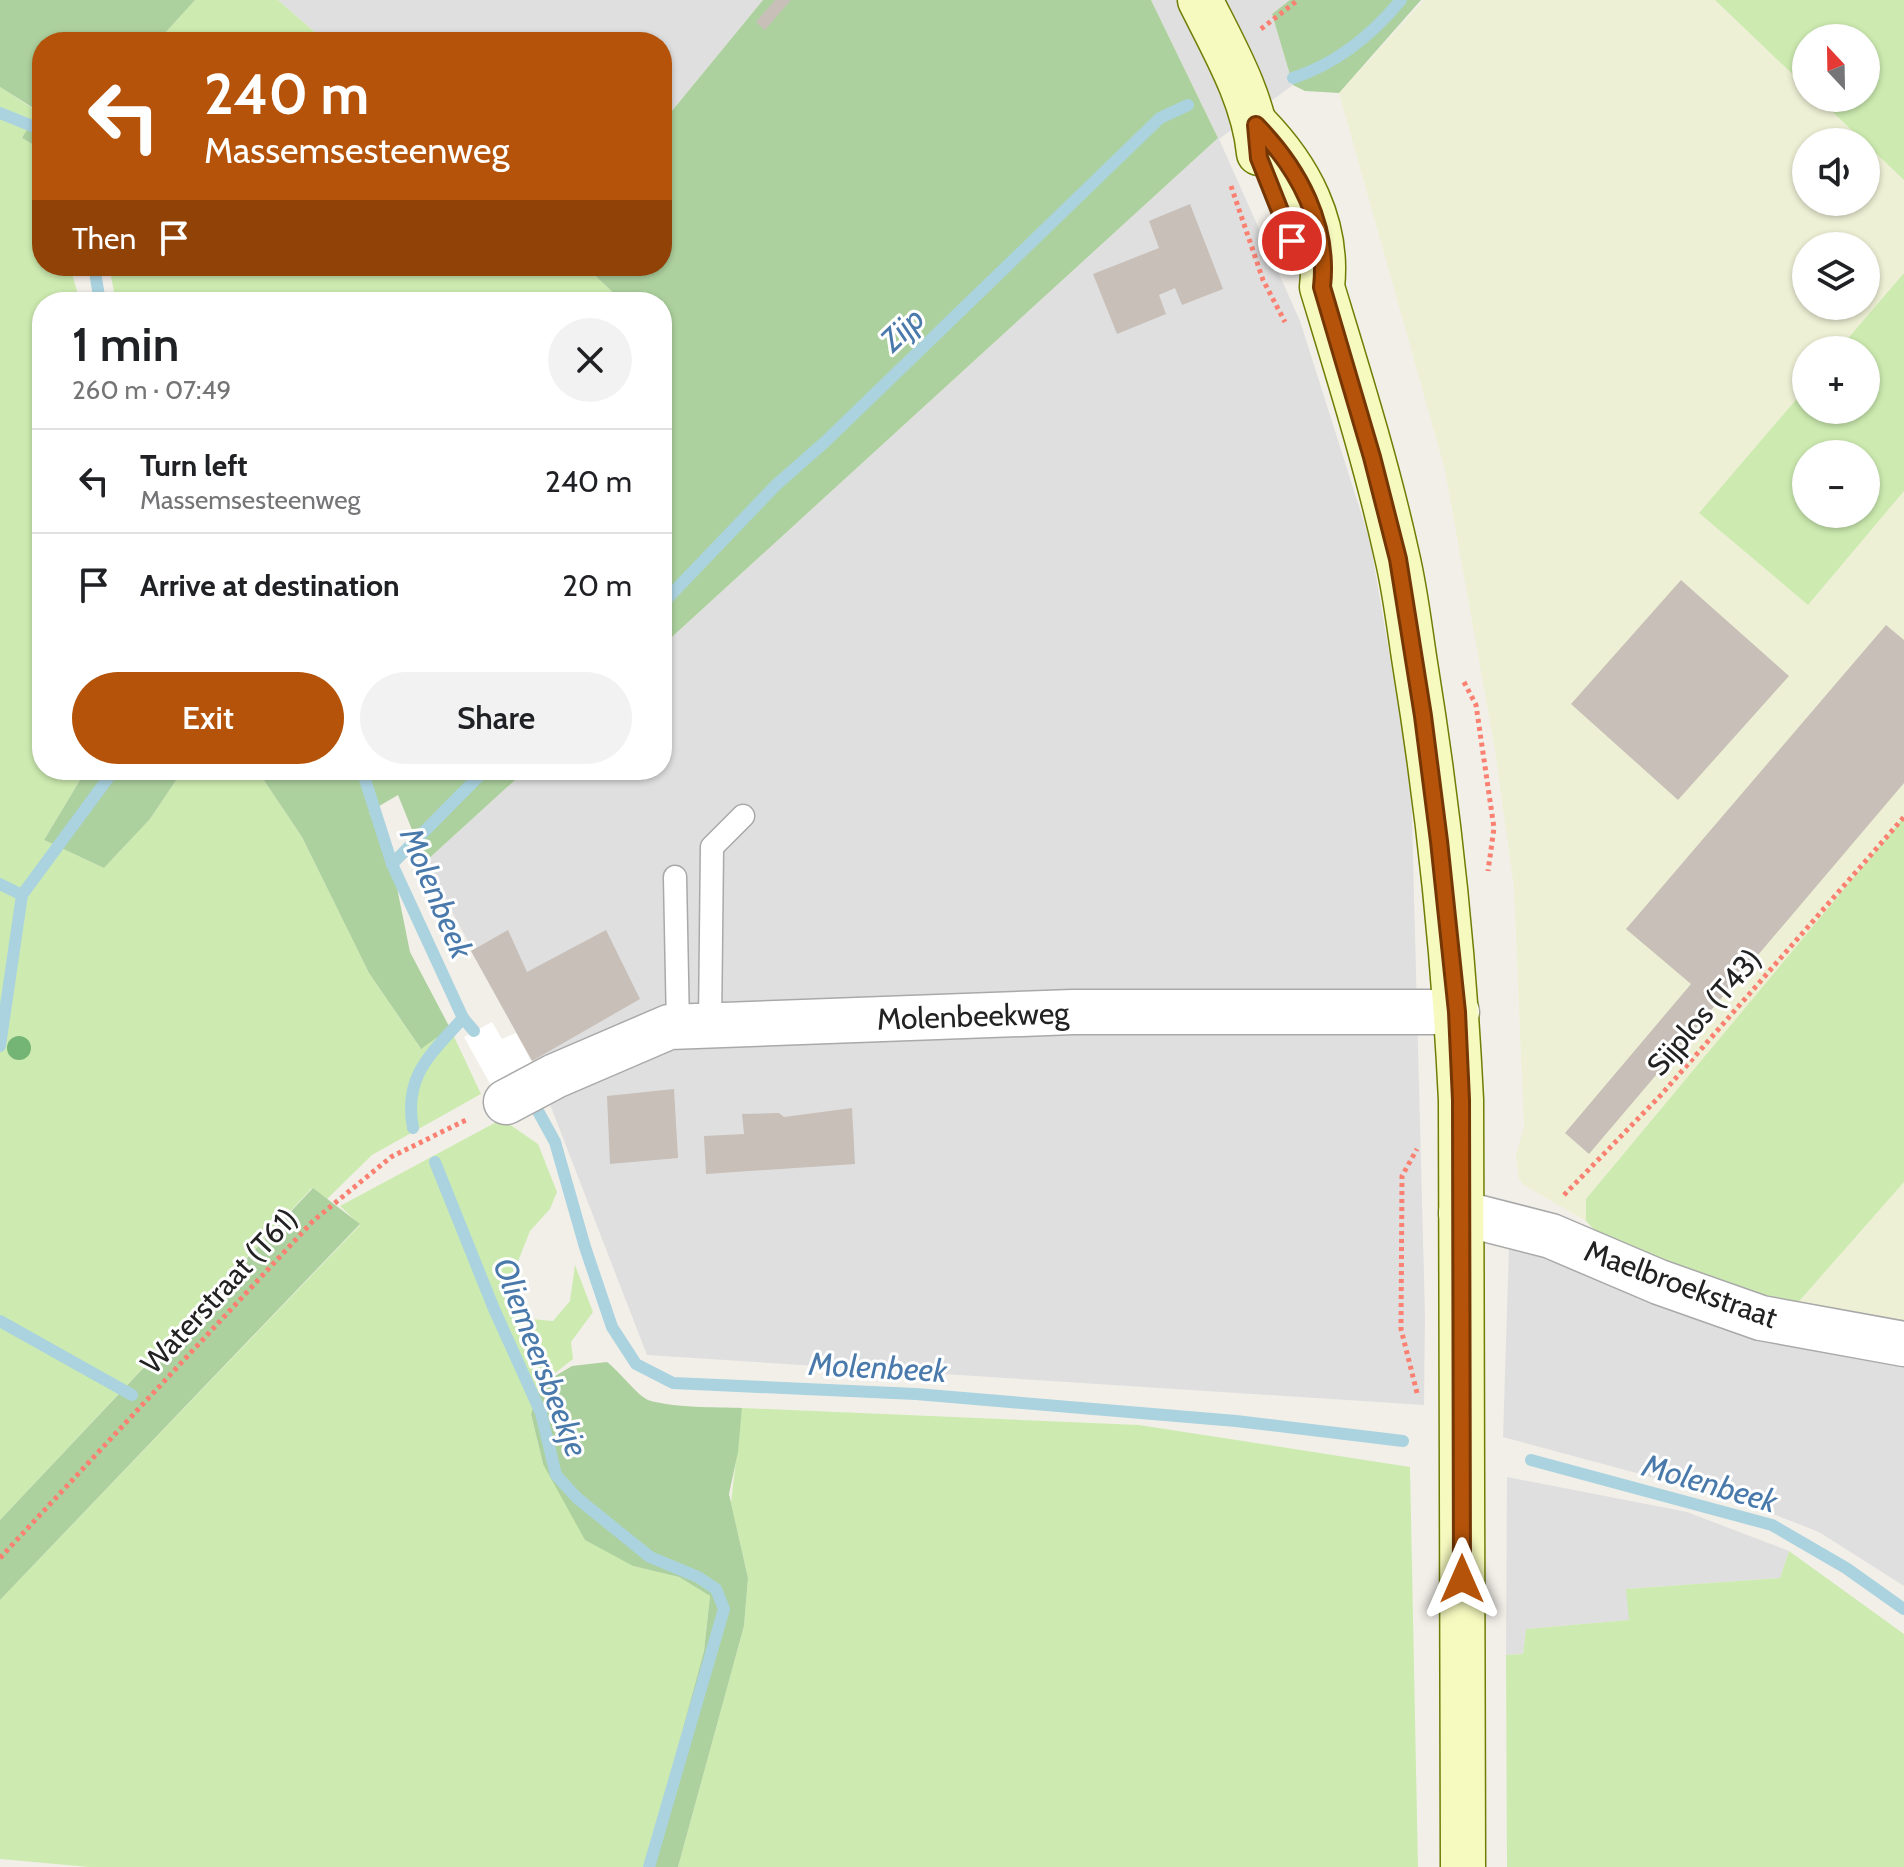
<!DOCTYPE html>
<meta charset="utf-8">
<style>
:root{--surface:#fff;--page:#f2f2f2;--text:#202124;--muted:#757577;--line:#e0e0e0;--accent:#b45309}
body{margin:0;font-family:Cabin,sans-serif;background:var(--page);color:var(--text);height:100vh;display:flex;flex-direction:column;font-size:30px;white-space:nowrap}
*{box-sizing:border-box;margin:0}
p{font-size:26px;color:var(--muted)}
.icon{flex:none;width:44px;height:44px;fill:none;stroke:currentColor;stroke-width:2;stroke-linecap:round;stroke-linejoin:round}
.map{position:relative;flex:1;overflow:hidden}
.panel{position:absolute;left:32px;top:292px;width:640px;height:488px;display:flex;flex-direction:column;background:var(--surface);border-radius:32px;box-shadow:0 2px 6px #0004}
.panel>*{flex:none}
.hud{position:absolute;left:32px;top:32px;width:640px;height:244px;border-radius:32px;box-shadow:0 2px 6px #0004;background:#b45309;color:#fff;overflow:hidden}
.needle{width:52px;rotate:338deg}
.controls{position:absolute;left:1792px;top:24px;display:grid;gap:16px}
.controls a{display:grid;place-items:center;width:88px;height:88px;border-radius:50%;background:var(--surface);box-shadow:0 2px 6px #0004;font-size:40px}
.pin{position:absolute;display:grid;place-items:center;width:68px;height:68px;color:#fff;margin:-34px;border:4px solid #fff;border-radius:50%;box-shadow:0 2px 8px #0007}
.me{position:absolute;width:88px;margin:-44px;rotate:0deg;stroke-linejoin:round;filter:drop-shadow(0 0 6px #0008)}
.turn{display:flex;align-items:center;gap:28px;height:168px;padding:0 40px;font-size:36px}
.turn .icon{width:104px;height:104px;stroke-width:2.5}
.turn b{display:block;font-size:56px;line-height:68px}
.then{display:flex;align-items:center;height:76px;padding:0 40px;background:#0003;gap:16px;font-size:30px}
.round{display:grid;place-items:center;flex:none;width:84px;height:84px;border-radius:42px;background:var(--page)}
.overview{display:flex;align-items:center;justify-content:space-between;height:136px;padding:0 40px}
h1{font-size:48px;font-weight:600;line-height:60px}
.cta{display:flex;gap:16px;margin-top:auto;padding:16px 40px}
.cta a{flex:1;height:92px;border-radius:48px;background:var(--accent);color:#fff;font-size:32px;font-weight:600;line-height:92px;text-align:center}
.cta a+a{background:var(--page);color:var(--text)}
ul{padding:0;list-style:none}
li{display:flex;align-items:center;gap:24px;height:104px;padding:0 40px;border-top:2px solid var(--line)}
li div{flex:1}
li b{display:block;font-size:30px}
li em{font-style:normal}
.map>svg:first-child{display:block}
</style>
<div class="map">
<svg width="1904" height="1867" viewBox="0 0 1904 1867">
<rect width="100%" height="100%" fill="#f2efe9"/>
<g fill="#e0dfdf">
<path d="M278 0H763L662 123V42H326Z"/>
<path d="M1151 0H1290L1272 14 1293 85 1219 139 1300 321 1370 541 1411 781 1425 1315 1424 1405 647 1355 534 1063 425 862 526 770H662V646L1218 138Z"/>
<path d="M1523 1245 1904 1359V1586L1819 1532 1737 1500 1503 1437 1509 1248Z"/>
<path d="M1507 1477 1687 1512 1789 1551 1780 1578 1627 1589 1630 1620 1526 1629 1523 1654 1506 1655Z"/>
</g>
<g fill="#eef0d5" fill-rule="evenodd">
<path d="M1424 0H1715L1806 87V98H1818L1864 142H1806V202H1866V144L1904 180V273L1838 350H1806V388L1699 513 1808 605 1904 491V817L1586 1199V1221L1524 1185 1519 1179 1516 1155 1524 1127 1514 888 1495 750 1445 470 1339 93ZM1806 246H1866V306H1806Z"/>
<path d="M1904 1182V1326L1794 1307Z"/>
</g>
<g fill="#cdebb0" fill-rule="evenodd">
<path d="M195 0H278L326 42H157Z"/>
<path d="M1715 0H1904V180L1818 98H1866V38H1806V87Z"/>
<path d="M0 87 38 112 22 138 42 150V266H70L80 302H42V770H86L44 840 104 868 150 819 183 770H257L302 837 369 973 420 1048 450 1028 481 1094 372 1155 327 1199 312 1188 0 1520Z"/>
<path d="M109 266H585L623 302H116Z"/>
<path d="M1904 273V491L1808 605 1699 513 1806 388V410H1866V350H1838ZM1806 454H1866V514H1806Z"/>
<path d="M1904 817V1182L1794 1307 1603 1239 1586 1221V1199Z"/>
<path d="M502 1119 538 1144 557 1192 550 1209 530 1231 513 1274 520 1318 553 1321 570 1301 575 1265 593 1312 571 1342 573 1359 540 1385 531 1414 543 1464 633 1566 679 1577 710 1596 704 1651 645 1867H89L0 1859V1600L360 1225 340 1206Z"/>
<path d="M742 1408 1139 1425 1410 1467 1418 1867H678L744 1626 748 1578 731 1503Z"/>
<path d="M1789 1551 1904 1634V1867H1507L1506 1655 1523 1654 1526 1629 1629 1620 1626 1589 1780 1578Z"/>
</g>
<g fill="#add19e">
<path d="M0 0H195L157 42H42V150L22 138 38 111 0 87Z"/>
<path d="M763 0H1151L1218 138 662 646V302H623L585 266H662V123Z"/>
<path d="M1290 0H1421L1339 93 1305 91 1293 85 1272 14Z"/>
<path d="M86 770H183L150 819 104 868 44 840Z"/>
<path d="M257 770H526L425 862 398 795 369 812 394 873 410 952 450 1028 421 1049 369 973 302 837Z"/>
<path d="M313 1188 360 1224 0 1600V1520Z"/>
<path d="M607 1362C619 1371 637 1395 648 1400 672 1408 717 1407 742 1408L738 1452 729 1494 748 1578 744 1626 678 1867H645L704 1651 710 1596 679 1577 633 1566 585 1540 543 1464 531 1414 540 1385 572 1366Z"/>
</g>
<path fill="#fff" d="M492 1022 502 1039 516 1033 533 1064 493 1089 464 1037Z"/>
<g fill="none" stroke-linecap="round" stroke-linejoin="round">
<g stroke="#aad3df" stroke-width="12">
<path d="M1293 78C1336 64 1372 35 1401 0"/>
<path d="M0 113 42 130"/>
<path d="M94 266 100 302"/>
<path d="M662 604 776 485 826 441 1160 118 1188 105"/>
<path d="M362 770 392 864 463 1018 474 1031"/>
<path d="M392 864 485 770"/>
<path d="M0 884 22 895 0 1046"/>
<path d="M22 895 114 770"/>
<path d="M533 1102 555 1142 585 1247 612 1327 636 1364 673 1383 916 1394 1236 1421 1403 1441"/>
<path d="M413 1128C403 1076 431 1054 463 1018"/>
<path d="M435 1162 494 1309 541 1413 556 1475 577 1498 650 1557 698 1577 716 1589 724 1609 649 1867"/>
<path d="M0 1321 132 1395"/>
<path d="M1531 1460 1772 1525 1846 1568 1904 1609"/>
</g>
</g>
<g fill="#c7bfb8">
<path d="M775 0H791L765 30 756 22Z"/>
<path d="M1190 204 1223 289 1182 305 1175 288 1159 295 1166 314 1117 334 1093 274 1159 248 1149 221Z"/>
<path d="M1681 580 1789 676 1678 800 1571 704Z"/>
<path d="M1886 625 1904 640V783L1589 1154 1565 1133 1691 984 1626 929Z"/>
<path d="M508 930 527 972 606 930 640 999 532 1061 471 951Z"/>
<path d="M674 1089 678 1158 610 1164 607 1096Z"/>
<path d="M852 1108 855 1164 706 1174 704 1136 744 1134 742 1114 779 1113 784 1117Z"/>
</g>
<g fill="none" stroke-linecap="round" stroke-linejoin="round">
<defs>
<g id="service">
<path d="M675 877 678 1027"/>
<path d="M710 1025 712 847 743 816"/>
</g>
<g id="minor">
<path d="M506 1102 555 1076 669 1027 1073 1012H1457"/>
<path d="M1461 1213 1551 1236 1659 1282 1761 1318 1904 1344"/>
</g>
<g id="secondary">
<path d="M1200 0C1224 48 1254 99 1259 153"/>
<path d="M1256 125C1299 169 1329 224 1322 287 1349 376 1377 465 1397 556 1406 594 1410 633 1416 670 1439 812 1454 956 1461 1100L1463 1867"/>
</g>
</defs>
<use href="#service" stroke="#a9a9a9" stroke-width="25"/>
<use href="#minor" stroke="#a9a9a9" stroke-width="47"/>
<use href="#secondary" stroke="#707d05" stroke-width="47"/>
<g stroke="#fa8072" stroke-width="5" stroke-dasharray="4 4" stroke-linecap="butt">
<path d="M1261 29 1298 0"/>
<path d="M1231 186 1263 280 1285 322"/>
<path d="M1464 682 1476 705 1494 828 1488 871"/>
<path d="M1564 1195 1661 1095 1904 817"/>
<path d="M1417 1393 1401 1329 1402 1176 1417 1149"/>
<path d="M0 1558 313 1221 391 1157 468 1119"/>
</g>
<use href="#service" stroke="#fff" stroke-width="22"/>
<use href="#minor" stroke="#fff" stroke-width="44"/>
<use href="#secondary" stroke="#f7fabf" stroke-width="44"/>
</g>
<circle fill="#74b475" cx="19" cy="1048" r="12"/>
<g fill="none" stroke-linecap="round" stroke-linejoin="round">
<defs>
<path id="route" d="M1292 241 1259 158 1256 125C1299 169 1329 225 1322 287L1372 457 1398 559 1423 716 1439 841 1457 1012 1461 1100 1462 1579"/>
</defs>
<use href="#route" stroke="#753606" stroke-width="20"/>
<use href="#route" stroke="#b45309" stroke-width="14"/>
</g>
<g text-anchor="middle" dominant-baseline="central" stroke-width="6" stroke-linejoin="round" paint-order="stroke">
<g font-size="30" fill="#222" stroke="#fff">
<text transform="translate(1704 1012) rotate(-49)">Sijplos (T43)</text>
<text transform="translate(973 1016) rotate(-2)">Molenbeekweg</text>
<text transform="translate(1681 1284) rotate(20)">Maelbroekstraat</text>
<text transform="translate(219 1291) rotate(-47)">Waterstraat (T61)</text>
</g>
<g font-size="32" font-style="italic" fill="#4a7aab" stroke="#fff">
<text transform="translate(902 329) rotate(-44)">Zijp</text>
<text transform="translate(437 893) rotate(67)">Molenbeek</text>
<text transform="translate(541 1357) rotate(69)">Oliemeersbeekje</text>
<text transform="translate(878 1367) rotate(3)">Molenbeek</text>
<text transform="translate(1710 1483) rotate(16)">Molenbeek</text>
</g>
</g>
</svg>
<div class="controls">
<a><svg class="needle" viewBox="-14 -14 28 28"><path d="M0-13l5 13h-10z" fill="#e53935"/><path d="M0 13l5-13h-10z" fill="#757577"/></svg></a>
<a><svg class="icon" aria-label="sound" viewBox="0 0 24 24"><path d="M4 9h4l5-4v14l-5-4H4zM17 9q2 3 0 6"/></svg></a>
<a><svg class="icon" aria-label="layers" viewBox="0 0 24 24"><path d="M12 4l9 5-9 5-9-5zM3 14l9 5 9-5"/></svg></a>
<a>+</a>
<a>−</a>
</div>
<div class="pin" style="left:1292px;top:241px;background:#d93025"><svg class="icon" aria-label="arrive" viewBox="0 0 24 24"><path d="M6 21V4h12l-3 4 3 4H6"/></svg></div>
<svg class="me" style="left:1462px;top:1579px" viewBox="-20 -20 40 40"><path d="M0-17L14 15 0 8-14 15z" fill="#b45309" stroke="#fff" stroke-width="4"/></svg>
<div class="hud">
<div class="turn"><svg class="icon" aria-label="left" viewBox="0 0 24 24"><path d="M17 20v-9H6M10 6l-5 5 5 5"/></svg><div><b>240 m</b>Massemsesteenweg</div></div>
<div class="then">Then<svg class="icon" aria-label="arrive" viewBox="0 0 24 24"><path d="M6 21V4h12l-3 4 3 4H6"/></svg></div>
</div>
<section class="panel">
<div class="overview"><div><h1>1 min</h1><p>260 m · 07:49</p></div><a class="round"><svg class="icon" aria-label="close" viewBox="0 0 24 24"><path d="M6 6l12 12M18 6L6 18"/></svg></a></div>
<ul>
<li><svg class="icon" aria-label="left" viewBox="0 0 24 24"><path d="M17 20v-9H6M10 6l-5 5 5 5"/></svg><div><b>Turn left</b><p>Massemsesteenweg</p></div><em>240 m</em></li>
<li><svg class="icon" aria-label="arrive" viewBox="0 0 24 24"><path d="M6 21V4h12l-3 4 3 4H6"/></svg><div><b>Arrive at destination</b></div><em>20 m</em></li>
</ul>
<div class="cta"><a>Exit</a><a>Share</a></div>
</section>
</div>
